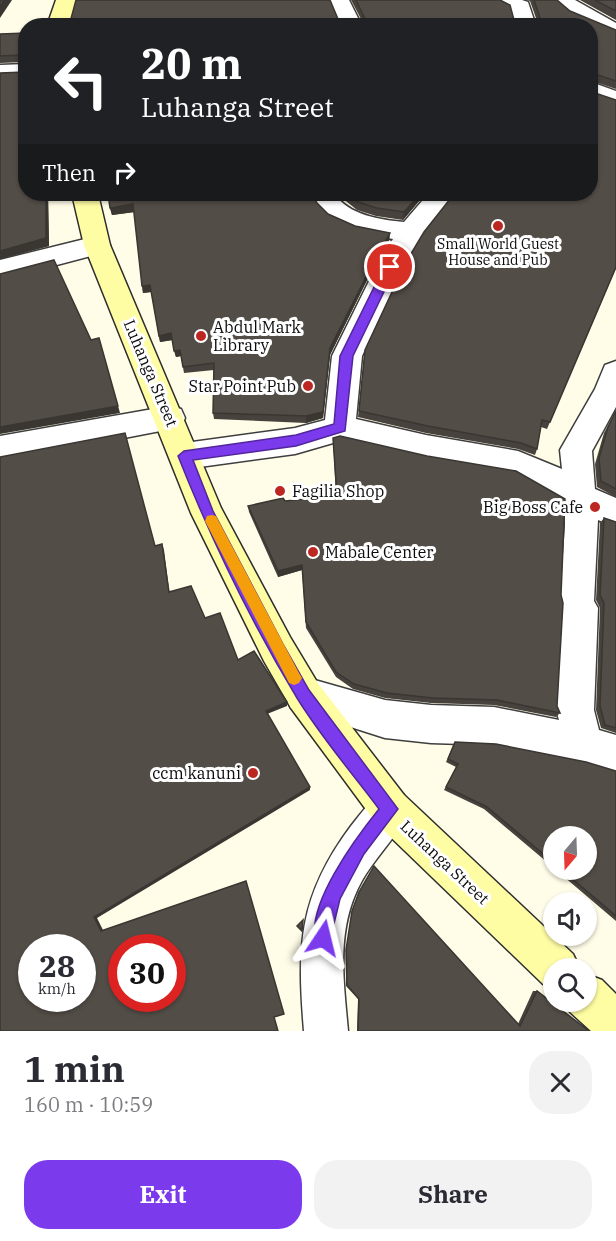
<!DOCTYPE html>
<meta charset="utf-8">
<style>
:root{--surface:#fff;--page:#f2f2f3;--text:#2b2b33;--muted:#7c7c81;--accent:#7c3aed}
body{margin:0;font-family:"IBM Plex Serif",serif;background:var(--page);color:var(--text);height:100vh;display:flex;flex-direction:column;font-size:22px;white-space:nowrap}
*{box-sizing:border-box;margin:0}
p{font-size:20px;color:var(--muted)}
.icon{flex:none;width:33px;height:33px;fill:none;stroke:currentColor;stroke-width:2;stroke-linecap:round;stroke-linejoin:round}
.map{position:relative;height:1031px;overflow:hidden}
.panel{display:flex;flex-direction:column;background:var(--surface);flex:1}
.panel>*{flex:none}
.top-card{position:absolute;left:18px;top:18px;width:580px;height:183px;border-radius:24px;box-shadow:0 2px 4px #0004;background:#202124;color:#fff;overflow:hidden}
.needle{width:39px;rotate:199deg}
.fabs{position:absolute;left:543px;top:826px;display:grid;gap:12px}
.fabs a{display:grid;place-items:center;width:54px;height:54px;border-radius:50%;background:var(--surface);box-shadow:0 2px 4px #0004;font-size:30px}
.speed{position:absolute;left:18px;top:934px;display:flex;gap:12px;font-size:30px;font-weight:700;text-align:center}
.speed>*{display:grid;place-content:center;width:78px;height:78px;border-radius:50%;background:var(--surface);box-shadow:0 2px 4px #0004;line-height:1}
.speed small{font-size:15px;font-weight:400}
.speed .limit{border:9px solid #d22;background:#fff;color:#111}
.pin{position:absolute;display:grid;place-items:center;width:51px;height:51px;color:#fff;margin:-26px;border:3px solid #fff;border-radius:50%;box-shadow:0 2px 6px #0007}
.me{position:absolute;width:66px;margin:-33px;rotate:10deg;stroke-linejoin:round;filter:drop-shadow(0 0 4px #0008)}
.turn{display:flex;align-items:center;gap:21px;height:126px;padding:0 24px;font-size:27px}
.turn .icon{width:78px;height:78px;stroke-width:2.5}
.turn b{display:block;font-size:42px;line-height:51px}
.then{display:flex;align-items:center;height:57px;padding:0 24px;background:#0003;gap:12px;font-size:22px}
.round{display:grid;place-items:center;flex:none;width:63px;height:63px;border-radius:24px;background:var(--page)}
.headline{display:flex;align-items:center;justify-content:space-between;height:102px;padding:0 24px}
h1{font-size:36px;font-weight:700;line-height:45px}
.cta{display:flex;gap:12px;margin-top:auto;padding:12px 24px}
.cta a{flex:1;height:69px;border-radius:24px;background:var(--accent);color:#fff;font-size:24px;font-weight:700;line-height:69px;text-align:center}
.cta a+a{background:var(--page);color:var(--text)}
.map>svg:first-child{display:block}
</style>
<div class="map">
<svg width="616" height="1031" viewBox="0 0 616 1031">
<rect width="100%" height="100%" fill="#fffce8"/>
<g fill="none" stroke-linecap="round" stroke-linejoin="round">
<defs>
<g id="street">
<path d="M327 0H349L362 26H340Z"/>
<path d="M492 0H522L528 2 536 26H514L510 11 496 4Z"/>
<path d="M550 0H575L616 23V38L569 17Z"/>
<path d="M26 64V78L0 79V65Z"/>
<path d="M591 82 616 91V107L591 98Z"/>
<path d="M309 194H335C348 215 381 220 404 222L428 194H455L421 238 403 268 362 356 356 419 426 435 518 451 562 469 560 450 595 389 605 365 616 361V407L592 451 595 489 616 498V527L598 520 594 601 598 608 594 710 599 730 616 735V773L583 763 494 745 431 743 385 738 291 708 285 695 291 682 304 677 385 700 431 705 494 707 559 720 556 710 562 608 560 601 565 524 564 504 514 476 426 461 340 441 295 454 185 469 174 465 169 456 174 447 185 443 295 428 325 420 332 356 376 267 393 239C372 235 338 230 322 214 317 208 313 200 309 194Z"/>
<path d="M97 236 106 238 110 245 106 252 0 280V260Z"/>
<path d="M170 406 181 409 185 418 181 427 0 462V436Z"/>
<path d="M390 789 404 795 410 809C400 833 380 852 366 874 335 923 343 976 348 1031H304C297 947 298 897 351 826 363 811 372 797 390 789Z"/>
</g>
<g id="secondary">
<path d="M56 0H78L69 26H47Z"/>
<path d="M72 194H98L110 245 221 508 290 637 317 682 404 795 573 954 580 969H554V989L543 984 376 823 291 708 264 661 191 513 84 245Z"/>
<path d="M586 974 602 980 616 994V1031H591L570 1012 566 1002H586Z"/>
</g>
</defs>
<use href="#street" stroke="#3e3e3e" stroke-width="3"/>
<use href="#secondary" stroke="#2d2d2d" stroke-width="3"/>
<use href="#street" fill="#fff" fill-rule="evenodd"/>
<use href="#secondary" fill="#fffda3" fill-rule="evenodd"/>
</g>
<g fill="#47423d">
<path d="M351 0H500L514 20 537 21 530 1 527 0H557L570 11 616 30V89L592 81V92L616 268 547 429 541 427 537 449 535 455 518 449 426 433 358 417 365 350 591 194 69 26 361 19Z"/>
<path d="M580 0H616V20Z"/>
<path d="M26 33V194H48L49 246 0 259V73L25 72V62L0 63V34Z"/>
<path d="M337 194H425L403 220 376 216 357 210Z"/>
<path d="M317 203 328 214 355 226 390 233 389 241 374 266 330 355 323 418 306 423 214 419 213 413 214 370 184 373 181 356 176 357 172 340 160 342 151 292 143 293 134 212 112 215 110 208Z"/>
<path d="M616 411V497L597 487 595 464 604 433Z"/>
<path d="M333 438 557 706 560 713 556 717 494 705 431 703 385 698 353 689 336 677 306 628 302 570 278 577 249 512 248 506 285 501 336 497Z"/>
<path d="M604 518 616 522V733L601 728 596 710 600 608 596 600 600 523Z"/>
<path d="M453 746 616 771V921L556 870H586L554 837V868L484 809 444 790 456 767 446 762Z"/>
<path d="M352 912 518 1024 533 991H537L589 1031H357L358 999 346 986V950Z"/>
</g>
<g fill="#3a3632">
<path d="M4 0H12L0 18V7Z"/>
<path d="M46 194H48L49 246 0 259V251Z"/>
<path d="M420 194H425L403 220 404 212Z"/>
<path d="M133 204 135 212 112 215 110 208Z"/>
<path d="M390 233 389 241 374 266 330 355 323 418 306 423V416L330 348 375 259Z"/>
<path d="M150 285 151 292 143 293 142 286Z"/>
<path d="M171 333 173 340 160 342 159 336Z"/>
<path d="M99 338 120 413 0 434V427Z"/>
<path d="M180 350 181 356 176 357 174 351Z"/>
<path d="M162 544 164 550 170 597 169 592Z"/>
<path d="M302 565V570L278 577V571Z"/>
<path d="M287 702V706L267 714 266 711Z"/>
<path d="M310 787V790L97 918 104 932 101 931 94 917Z"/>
</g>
<g fill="#534d47" stroke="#3a3632" stroke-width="1.5" fill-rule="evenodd">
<path d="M0 0H4L0 7Z"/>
<path d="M76 0H330L338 19H365L356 0H500L510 5 514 20 538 21 540 18 534 0H557L570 11 616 30V81L592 73V92L616 100V267L550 422 542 420 537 449 521 443 428 426 359 411 365 350 406 262 424 232 454 194H591V26H69Z"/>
<path d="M595 0H616V11Z"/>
<path d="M26 33V194H46V238L0 251V73L25 72V55L0 56V34Z"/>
<path d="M108 194H312L317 203 328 214 355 226 390 233 375 259 330 348 323 412 306 416 213 413 214 363 183 367 180 350 174 351 171 333 159 336 150 285 142 286 133 204 110 208Z"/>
<path d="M347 194H420L404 212 377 208 358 202Z"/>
<path d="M54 260 91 340 99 338 118 406 0 427V274Z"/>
<path d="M616 411V489L601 481 599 458 608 427Z"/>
<path d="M125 433 155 546 162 544 169 592 191 586 205 618 220 613 238 660 254 651 287 702 266 711 310 787 94 917 101 931 246 881 284 1014 274 1017 278 1031H0V457ZM32 948H82V999H32ZM122 948H172V999H122Z"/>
<path d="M340 436 427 456 516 471 565 499 561 595 563 603 557 706 560 713 497 700 433 698 387 693 354 684 336 672 306 622 302 565 278 571 248 506 283 498 285 501 337 496 333 438Z"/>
<path d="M604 518 616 522V728L605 725 600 706 604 603 600 595Z"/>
<path d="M455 742 496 744 586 762 616 771V916L562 870H586V837H554V863L487 807 446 787 458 764 448 759Z"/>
<path d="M374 866 520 1026 537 991 589 1031H358L359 999 347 985 346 950 352 911 359 892Z"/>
<path d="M303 920 302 931 297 926Z"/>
</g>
<path fill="#7c3aed" stroke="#51269a" stroke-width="1.5" d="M390 263 396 267 353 356 345 431 296 446 193 460 213 511 283 644 309 690 398 809 364 854 340 899 329 944 323 947 317 944C302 909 358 835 379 809 352 773 321 737 297 698 251 622 211 539 178 456L184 451 296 435 334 424 340 356 384 267Z"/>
<path fill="#f59e0b" d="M212 515 216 516 299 673 302 678 299 683 294 685 289 683 205 521 207 516Z"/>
<g fill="#bc2722" stroke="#fff" stroke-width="2">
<circle cx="498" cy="226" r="6"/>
<circle cx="201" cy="336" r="6"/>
<circle cx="308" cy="386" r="6"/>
<circle cx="280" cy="491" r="6"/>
<circle cx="595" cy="507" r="6"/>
<circle cx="313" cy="552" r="6"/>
<circle cx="253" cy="773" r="6"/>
</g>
<g text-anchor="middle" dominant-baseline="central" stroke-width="6" stroke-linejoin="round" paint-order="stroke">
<g font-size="14" fill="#0b0b0b" stroke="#fff">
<text x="498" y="244">Small World Guest<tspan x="498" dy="16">House and Pub</tspan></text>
</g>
<g font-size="16" fill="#0b0b0b" stroke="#fff" text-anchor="start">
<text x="213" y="327">Abdul Mark<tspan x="213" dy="18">Library</tspan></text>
<text x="296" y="386" text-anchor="end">Star Point Pub</text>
<text x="292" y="491">Fagilia Shop</text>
<text x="583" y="507" text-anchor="end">Big Boss Cafe</text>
<text x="325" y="552">Mabale Center</text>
<text x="241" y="773" text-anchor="end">ccm kanuni</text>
</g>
<g font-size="16" fill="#0b0b0b" stroke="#fff">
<text transform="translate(151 373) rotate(67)">Luhanga Street</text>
<text transform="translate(445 862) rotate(43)">Luhanga Street</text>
</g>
</g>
</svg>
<div class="fabs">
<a><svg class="needle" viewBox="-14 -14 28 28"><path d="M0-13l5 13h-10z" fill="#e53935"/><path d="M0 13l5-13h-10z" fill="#7c7c81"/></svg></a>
<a><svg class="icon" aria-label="sound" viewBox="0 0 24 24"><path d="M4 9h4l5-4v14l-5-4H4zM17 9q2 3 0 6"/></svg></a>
<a><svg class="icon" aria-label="search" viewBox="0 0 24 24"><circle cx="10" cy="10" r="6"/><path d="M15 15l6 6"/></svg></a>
</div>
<div class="speed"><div>28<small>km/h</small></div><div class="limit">30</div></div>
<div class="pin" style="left:390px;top:267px;background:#d93025"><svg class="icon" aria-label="arrive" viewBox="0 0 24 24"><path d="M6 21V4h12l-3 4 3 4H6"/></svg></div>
<svg class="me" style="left:323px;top:938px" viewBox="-20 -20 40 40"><path d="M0-17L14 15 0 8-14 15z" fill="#7c3aed" stroke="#fff" stroke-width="4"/></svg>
<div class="top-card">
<div class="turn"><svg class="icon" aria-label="left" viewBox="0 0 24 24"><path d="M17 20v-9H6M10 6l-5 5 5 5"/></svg><div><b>20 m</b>Luhanga Street</div></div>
<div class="then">Then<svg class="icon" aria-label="right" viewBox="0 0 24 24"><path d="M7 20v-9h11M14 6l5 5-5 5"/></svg></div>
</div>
</div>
<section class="panel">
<div class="headline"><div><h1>1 min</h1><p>160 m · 10:59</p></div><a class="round"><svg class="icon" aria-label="close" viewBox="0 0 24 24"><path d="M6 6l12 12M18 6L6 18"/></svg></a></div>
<div class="cta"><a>Exit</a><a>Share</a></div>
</section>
